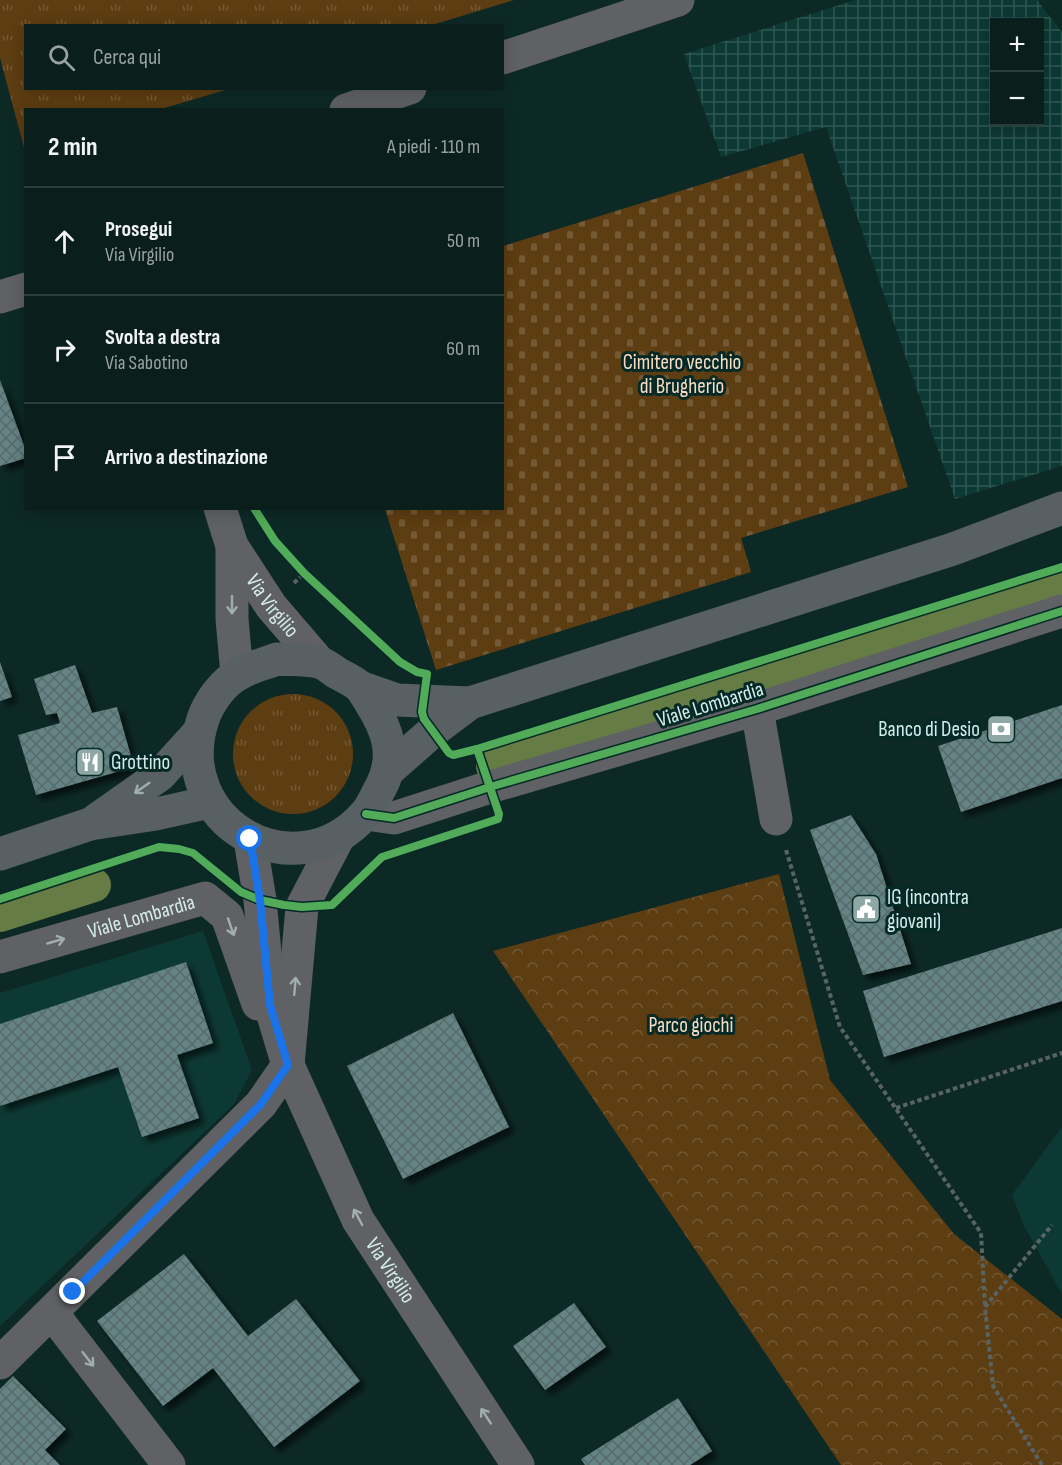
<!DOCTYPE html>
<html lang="it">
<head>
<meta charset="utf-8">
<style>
	body { margin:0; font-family:"Sofia Sans Condensed",sans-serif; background:#132725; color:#f1f3f6 }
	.controls { position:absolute; right:18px; top:18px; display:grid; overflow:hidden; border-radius:0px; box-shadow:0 3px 15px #0003 }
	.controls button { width:54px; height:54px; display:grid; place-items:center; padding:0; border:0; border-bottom:2px solid #2a3d3b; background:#0a1f1c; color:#f1f3f6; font:30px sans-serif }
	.stop { position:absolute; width:18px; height:18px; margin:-14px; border:4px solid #1a73e8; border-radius:50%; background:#fff }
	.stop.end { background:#1a73e8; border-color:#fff; box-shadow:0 2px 6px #0008 }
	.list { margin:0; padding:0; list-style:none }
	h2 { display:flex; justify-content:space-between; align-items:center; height:78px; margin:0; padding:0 24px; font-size:26px }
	h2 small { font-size:20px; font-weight:400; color:#99a2a3 }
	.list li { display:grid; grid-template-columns:39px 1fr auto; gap:18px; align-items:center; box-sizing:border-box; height:108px; padding:0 24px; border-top:2px solid #2a3d3b }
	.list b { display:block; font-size:22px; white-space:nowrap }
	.list p { margin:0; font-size:20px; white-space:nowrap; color:#99a2a3 }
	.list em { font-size:20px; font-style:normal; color:#99a2a3 }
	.icon { flex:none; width:33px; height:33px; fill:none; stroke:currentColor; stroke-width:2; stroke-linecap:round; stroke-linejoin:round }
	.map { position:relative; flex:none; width:1062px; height:1465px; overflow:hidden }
	.search { position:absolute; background:#0a1f1c; box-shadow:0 3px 15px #0003; left:24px; top:24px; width:480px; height:66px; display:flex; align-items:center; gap:15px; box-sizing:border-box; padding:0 21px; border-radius:0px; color:#99a2a3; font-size:22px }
	.panel { position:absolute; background:#0a1f1c; box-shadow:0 3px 15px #0003; left:24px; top:108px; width:480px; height:402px; border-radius:0px }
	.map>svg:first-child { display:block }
	.built { fill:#0d3934 }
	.industrial { fill:url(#industrial-grid); fill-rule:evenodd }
	.grass { fill:url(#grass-tufts) }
	.cemetery { fill:url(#cemetery-stones) }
	.park { fill:url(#park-crowns) }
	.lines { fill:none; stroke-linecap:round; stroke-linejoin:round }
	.canal { stroke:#657c45; stroke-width:34 }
	.building { fill:url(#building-cross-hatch); filter:url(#shadow) }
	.path { stroke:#586363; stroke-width:4; stroke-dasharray:4.5 3; stroke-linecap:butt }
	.minor { stroke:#5f6164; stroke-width:33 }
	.major { stroke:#586064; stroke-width:33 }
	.cycleway-casing { stroke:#042926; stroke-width:11 }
	.cycleway { stroke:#51ab58; stroke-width:8 }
	.oneway { stroke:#a0aeae }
	.oneway2 { stroke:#9daeae }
	.route { stroke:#1a73e8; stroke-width:8 }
	.labels { text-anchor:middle; stroke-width:6; stroke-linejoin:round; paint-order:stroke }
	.park-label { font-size:21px; fill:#f9ddc2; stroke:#042926 }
	.street-label { font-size:21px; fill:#d5edea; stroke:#042926 }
	.poi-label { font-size:21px; fill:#d5edea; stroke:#042926; text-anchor:start }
</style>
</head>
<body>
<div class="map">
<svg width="1062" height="1465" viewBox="0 0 1062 1465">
	<defs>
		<pattern id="industrial-grid" width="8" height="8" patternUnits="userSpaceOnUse" patternTransform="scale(1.5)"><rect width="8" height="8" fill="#0d3934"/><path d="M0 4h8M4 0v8" fill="none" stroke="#2f5652"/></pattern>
		<pattern id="grass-tufts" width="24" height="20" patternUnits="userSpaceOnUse" patternTransform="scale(1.5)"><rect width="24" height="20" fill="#5d3d12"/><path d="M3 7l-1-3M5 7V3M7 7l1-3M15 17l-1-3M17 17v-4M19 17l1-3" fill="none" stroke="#735935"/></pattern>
		<pattern id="cemetery-stones" width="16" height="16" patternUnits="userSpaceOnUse" patternTransform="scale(1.5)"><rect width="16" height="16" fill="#5d3d12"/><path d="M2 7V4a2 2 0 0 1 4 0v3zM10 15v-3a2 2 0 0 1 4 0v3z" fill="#735935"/></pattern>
		<pattern id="park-crowns" width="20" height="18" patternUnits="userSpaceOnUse" patternTransform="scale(1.5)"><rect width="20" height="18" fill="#5d3d12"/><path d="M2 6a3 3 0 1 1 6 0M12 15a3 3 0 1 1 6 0" fill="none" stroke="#735935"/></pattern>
		<pattern id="building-cross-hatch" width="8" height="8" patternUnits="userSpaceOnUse" patternTransform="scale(1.5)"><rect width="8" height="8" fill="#658384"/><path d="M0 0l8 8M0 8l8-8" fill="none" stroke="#566b6b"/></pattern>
		<filter id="shadow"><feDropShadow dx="5.5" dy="5.5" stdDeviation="3" flood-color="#0009"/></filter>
	</defs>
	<rect width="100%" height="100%" fill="#0d2926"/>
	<!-- built -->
	<g class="built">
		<path d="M 203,931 L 252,1070 L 234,1104 L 0,1326 L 0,993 Z"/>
		<path d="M 1062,1127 L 1062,1294 L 1024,1226 L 1012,1195 Z"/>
	</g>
	<!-- industrial -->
	<path class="industrial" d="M 855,0 L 1037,0 L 1062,32 L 1062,466 L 955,499 L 826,127 L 721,157 L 684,54 ZM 994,22 L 1040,22 L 1040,122 L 994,122 Z"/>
	<!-- grass -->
	<g class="grass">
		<path d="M 0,0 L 514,0 L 432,25 L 26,26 L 26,88 L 229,89 L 161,109 L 26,110 L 25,151 L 0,58 Z"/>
		<circle cx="293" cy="754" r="60"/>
	</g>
	<!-- cemetery -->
	<path class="cemetery" d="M 803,153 L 908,487 L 741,538 L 751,572 L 436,670 L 385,509 L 502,508 L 503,246 Z"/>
	<!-- park -->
	<path class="park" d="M 779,874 L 830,1080 L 954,1234 L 1062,1319 L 1062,1465 L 841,1465 L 493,951 Z"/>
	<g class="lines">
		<!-- canal -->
		<g class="canal">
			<path d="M 493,766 L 1062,583"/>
			<path d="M 0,915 L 94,885"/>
		</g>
	</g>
	<!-- building -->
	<g class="building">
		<path d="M 0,380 L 26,451 L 26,458 L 0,466 Z"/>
		<path d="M 0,662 L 12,697 L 0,701 Z"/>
		<path d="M 75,665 L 92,713 L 117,707 L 134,767 L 36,795 L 18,735 L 60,723 L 57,713 L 46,715 L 34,679 Z"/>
		<path d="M 1062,705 L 1062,778 L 961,812 L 938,746 Z"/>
		<path d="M 851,815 L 876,854 L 911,964 L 863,975 L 810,830 Z"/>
		<path d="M 1062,928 L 1062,1001 L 884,1057 L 863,991 Z"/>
		<path d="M 186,962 L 213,1043 L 177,1055 L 199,1118 L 142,1137 L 118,1067 L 0,1106 L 0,1024 Z"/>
		<path d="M 453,1013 L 509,1127 L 403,1179 L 347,1066 Z"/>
		<path d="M 184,1254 L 248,1336 L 296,1299 L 360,1381 L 274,1447 L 213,1368 L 163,1406 L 97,1321 Z"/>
		<path d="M 574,1303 L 606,1347 L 545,1390 L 513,1346 Z"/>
		<path d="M 13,1376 L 66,1429 L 45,1450 L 60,1465 L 0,1465 L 0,1389 Z"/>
		<path d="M 678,1398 L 712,1451 L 690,1465 L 585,1465 L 581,1459 Z"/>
	</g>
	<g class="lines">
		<!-- path -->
		<g class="path">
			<path d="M 294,583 L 304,573"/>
			<path d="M 786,850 L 840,1027 L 981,1233 L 985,1307"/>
			<path d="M 896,1108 L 1062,1053"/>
			<path d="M 1042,1465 L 993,1386 L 985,1307 L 1052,1225"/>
		</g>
		<!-- minor -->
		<g class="minor">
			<path d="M 502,58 L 678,0"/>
			<path d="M 346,110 L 410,88"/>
			<path d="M 0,297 L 26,289"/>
			<path id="s1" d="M 220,508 L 232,546 L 271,606 L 319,662"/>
			<path d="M 232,546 L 232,619 L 237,674"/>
			<path d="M 757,709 L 776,819"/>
			<path d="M 366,814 L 394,818 L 490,787 L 757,709 L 1062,611"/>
			<path id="s2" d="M 250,839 L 260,900 L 270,1005 L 288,1065 L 358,1220 L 518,1465"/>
			<path id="s3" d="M 0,957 L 205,898 L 227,916 L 258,1004"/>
			<path d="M 52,1313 L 169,1465"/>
			<path d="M 0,1363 L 261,1104 L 288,1065 L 302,907 L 339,836"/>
		</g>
		<!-- major -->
		<g class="major">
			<path d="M 277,659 C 290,660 305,659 318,662 C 324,663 331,669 337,673 C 344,677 354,681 360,687 C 364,691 367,698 370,702 C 388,730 397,756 381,787 C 376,795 372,807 365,814 C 295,894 169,822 203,719 C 209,702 223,682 239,674 C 250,667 264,664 277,659 Z"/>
			<path d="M 360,687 L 397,700 L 470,703"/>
			<path d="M 390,769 L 433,731 L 470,703 L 953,549 L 1062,508"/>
			<path d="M 96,820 L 160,775 L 199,732"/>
			<path d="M 0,854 L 90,824 L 156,814 L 210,802"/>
		</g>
		<!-- cycleway casing -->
		<g class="cycleway-casing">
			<g id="cycleway">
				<path d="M 254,508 L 275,541 L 304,573 L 400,662 L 417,672 L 427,674 L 422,712 L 424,719 L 449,753 L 453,755 L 477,749"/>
				<path d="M 366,814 L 394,818 L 490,787 L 757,709 L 1062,611"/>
				<path d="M 0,899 L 159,847 L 179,849 L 193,853 L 241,892 L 260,900 L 284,905 L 302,907 L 332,905 L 382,857 L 498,819 L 499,814 L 477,749 L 1062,567"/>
			</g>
		</g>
		<!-- cycleway -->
		<use href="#cycleway" class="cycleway"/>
	</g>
	<!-- one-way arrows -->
	<defs><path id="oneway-shaft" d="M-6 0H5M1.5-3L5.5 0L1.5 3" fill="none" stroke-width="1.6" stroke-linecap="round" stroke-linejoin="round" transform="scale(1.5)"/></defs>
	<g class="oneway">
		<use href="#oneway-shaft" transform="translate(232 605) rotate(90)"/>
		<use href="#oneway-shaft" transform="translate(231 927) rotate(71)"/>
		<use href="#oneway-shaft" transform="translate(56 941) rotate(-16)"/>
		<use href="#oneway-shaft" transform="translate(295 986) rotate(-85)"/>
		<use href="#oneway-shaft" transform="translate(358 1217) rotate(-118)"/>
		<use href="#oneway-shaft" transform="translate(88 1359) rotate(52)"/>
		<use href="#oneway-shaft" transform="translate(486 1416) rotate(-123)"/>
	</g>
	<use class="oneway2" href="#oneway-shaft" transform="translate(142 788) rotate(145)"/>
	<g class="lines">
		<!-- route -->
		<path class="route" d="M 73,1292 L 261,1104 L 288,1065 L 270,1005 L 260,900 L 250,839"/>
	</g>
	<!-- icons -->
	<defs>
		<g id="bank-square" transform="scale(1.5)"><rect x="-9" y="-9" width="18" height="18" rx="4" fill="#8fa8a5" stroke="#042926"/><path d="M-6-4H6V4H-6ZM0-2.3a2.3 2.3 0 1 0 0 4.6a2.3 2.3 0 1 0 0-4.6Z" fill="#fff"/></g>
		<g id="restaurant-square" transform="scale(1.5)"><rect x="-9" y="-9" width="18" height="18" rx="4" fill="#8fa8a5" stroke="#042926"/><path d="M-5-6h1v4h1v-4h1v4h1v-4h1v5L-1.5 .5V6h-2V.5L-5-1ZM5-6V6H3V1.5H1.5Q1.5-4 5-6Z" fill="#fff"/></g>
		<g id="civic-square" transform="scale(1.5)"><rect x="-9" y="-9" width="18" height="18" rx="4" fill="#8fa8a5" stroke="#042926"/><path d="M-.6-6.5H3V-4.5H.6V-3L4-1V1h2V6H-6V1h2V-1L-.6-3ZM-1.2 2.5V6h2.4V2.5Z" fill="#fff"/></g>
	</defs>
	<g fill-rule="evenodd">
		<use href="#bank-square" x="1001" y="729"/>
		<use href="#restaurant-square" x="90" y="762"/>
		<use href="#civic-square" x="866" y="909"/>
	</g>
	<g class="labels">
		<!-- park labels -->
		<g class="park-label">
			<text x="682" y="369">Cimitero vecchio<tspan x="682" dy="24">di Brugherio</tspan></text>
			<text x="691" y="1032">Parco giochi</text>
		</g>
		<!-- street labels -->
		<g class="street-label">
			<text dy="7" stroke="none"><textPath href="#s1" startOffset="112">Via Virgilio</textPath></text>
			<text transform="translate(710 704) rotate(-17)" y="7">Viale Lombardia</text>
			<text dy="7" stroke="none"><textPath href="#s3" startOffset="147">Viale Lombardia</textPath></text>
			<text dy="7" stroke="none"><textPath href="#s2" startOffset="460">Via Virgilio</textPath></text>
		</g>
		<!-- poi labels -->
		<g class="poi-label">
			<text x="980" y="736" text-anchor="end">Banco di Desio</text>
			<text x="111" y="769">Grottino</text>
			<text x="887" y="904">IG (incontra<tspan x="887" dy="24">giovani)</tspan></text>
		</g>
	</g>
</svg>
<div class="controls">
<button>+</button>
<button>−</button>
</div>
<div class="stop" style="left:250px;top:839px"></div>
<div class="stop end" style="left:73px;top:1292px"></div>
<div class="search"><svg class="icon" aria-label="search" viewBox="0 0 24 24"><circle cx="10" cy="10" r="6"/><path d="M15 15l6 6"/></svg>Cerca qui</div>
<section class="panel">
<h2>2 min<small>A piedi · 110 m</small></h2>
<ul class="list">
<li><svg class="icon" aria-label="ahead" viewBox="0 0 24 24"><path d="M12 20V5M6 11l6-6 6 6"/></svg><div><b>Prosegui</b><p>Via Virgilio</p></div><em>50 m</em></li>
<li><svg class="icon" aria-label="right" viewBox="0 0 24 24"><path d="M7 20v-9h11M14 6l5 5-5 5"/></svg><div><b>Svolta a destra</b><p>Via Sabotino</p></div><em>60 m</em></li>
<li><svg class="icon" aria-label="arrive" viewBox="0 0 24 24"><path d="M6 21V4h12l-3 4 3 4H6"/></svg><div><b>Arrivo a destinazione</b></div></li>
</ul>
</section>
</div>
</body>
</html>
